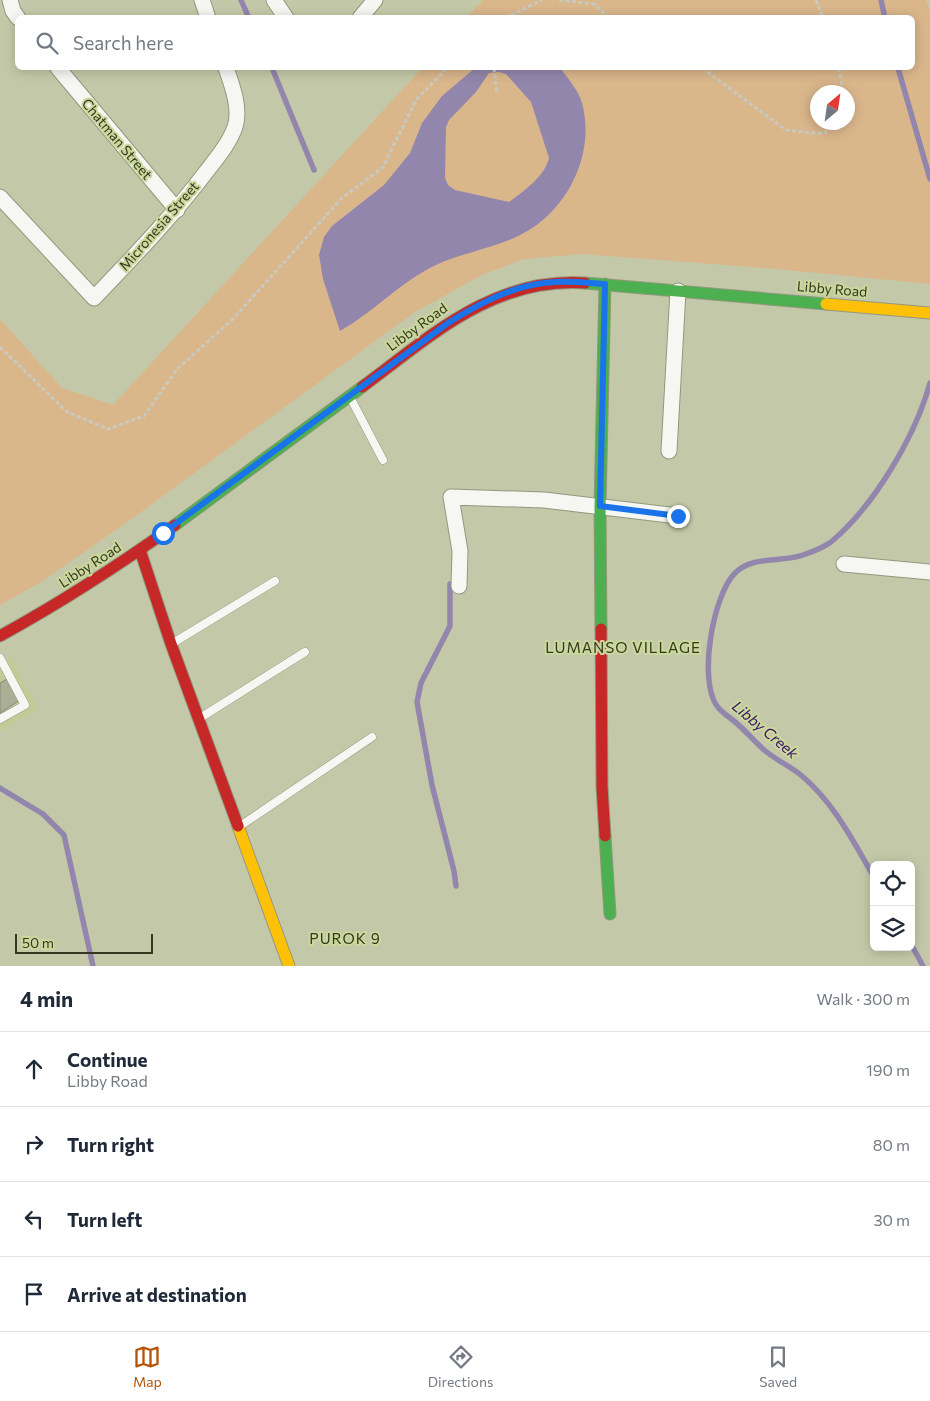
<!DOCTYPE html>
<html lang="en">
<head>
<meta charset="utf-8">
<style>
	body { margin:0; font-family:Commissioner,sans-serif; background:#f6f6f7; color:#1f2937 }
	.controls { position:absolute; right:15px; bottom:15px; display:grid; overflow:hidden; border-radius:8px; box-shadow:0 2px 12px #0003 }
	.controls button { width:45px; height:45px; display:grid; place-items:center; padding:0; border:0; border-bottom:1px solid #e0e1e3; background:#fff; color:#1f2937; font:25px sans-serif }
	.compass { position:absolute; left:810px; top:85px; width:45px; height:45px; border-radius:50%; background:#fff; box-shadow:0 2px 12px #0003; rotate:29deg }
	.scale { position:absolute; left:15px; bottom:12px; width:138px; box-sizing:border-box; padding-left:5px; border:2px solid #333820; border-top:0; font-size:14px; line-height:18px; white-space:nowrap; color:#333820; -webkit-text-stroke:4px #cbd79b; paint-order:stroke }
	.stop { position:absolute; width:15px; height:15px; margin:-11px; border:4px solid #1a73e8; border-radius:50%; background:#fff }
	.stop.end { background:#1a73e8; border-color:#fff; box-shadow:0 1px 5px #0008 }
	.list { margin:0; padding:0; list-style:none }
	h2 { display:flex; justify-content:space-between; align-items:center; height:65px; margin:0; padding:0 20px; font-size:21px }
	h2 small { font-size:16px; font-weight:400; color:#747a83 }
	.list li { display:grid; grid-template-columns:32px 1fr auto; gap:15px; align-items:center; box-sizing:border-box; height:75px; padding:0 20px; border-top:1px solid #e0e1e3 }
	.list b { display:block; font-size:19px; white-space:nowrap }
	.list p { margin:0; font-size:16px; white-space:nowrap; color:#747a83 }
	.list em { font-size:16px; font-style:normal; color:#747a83 }
	.icon { flex:none; width:28px; height:28px; fill:none; stroke:currentColor; stroke-width:2; stroke-linecap:round; stroke-linejoin:round }
	.map { position:relative; flex:none; width:930px; height:966px; overflow:hidden }
	.search { position:absolute; background:#fff; box-shadow:0 2px 12px #0003; left:15px; right:15px; top:15px; height:55px; display:flex; align-items:center; gap:12px; box-sizing:border-box; padding:0 18px; border-radius:8px; color:#747a83; font-size:19px }
	.sheet { height:365px; background:#fff }
	nav { display:flex; justify-content:space-around; align-items:center; box-sizing:border-box; height:70px; border-top:1px solid #e0e1e3; background:#fff; font-size:14px; color:#747a83 }
	nav a { display:grid; justify-items:center; gap:2px }
	nav .on { color:#b45309 }
	.map>svg:first-child { display:block }
	.built { fill:#c1cb98 }
	.green { fill:#dab68b; fill-rule:evenodd }
	.water { fill:#9386ad; fill-rule:evenodd }
	.lines { fill:none; stroke-linecap:round; stroke-linejoin:round }
	.stream { stroke:#9386ad; stroke-width:5.5 }
	.building { fill:#a9ae94; stroke:#878b72 }
	.lane-casing { stroke:#93987e; stroke-width:9 }
	.street-casing { stroke:#93987e; stroke-width:17 }
	.fast-casing { stroke:#93987e; stroke-width:13 }
	.slow-casing { stroke:#93987e; stroke-width:13 }
	.jam-casing { stroke:#93987e; stroke-width:13 }
	.path { stroke:#c8cac0; stroke-width:3; stroke-dasharray:4 2.5; stroke-linecap:butt }
	.lane { stroke:#f6f7f2; stroke-width:8 }
	.street { stroke:#f6f7f2; stroke-width:15 }
	.fast { stroke:#4caf50; stroke-width:11 }
	.slow { stroke:#ffc107; stroke-width:11 }
	.jam { stroke:#c62828; stroke-width:11 }
	.route { stroke:#1a73e8; stroke-width:6 }
	.labels { text-anchor:middle; stroke-width:4; stroke-linejoin:round; paint-order:stroke }
	.street-label { font-size:14px; fill:#333820; stroke:#cbd79b }
	.neighbourhood-label { font-size:15px; letter-spacing:1px; fill:#333820; stroke:#cbd79b }
	.water-label { font-size:15px; font-style:italic; fill:#360f66; stroke:#cbd79b }
</style>
</head>
<body>
<div class="map">
<svg width="930" height="966" viewBox="0 0 930 966">
	<rect width="100%" height="100%" fill="#c3c9a8"/>
	<!-- built -->
	<path class="built" d="M 11,657 L 39,709 L 0,731 L 0,663 Z"/>
	<!-- green -->
	<path class="green" d="M 483,0 L 926,0 L 930,13 L 930,284 L 776,269 L 582,254 L 524,259 L 482,275 L 415,312 L 126,523 L 41,582 L 0,605 L 0,319 L 62,388 L 113,405 L 422,68 L 912,68 L 912,18 L 467,17 ZM 818,92 L 848,92 L 848,122 L 818,122 Z"/>
	<!-- water -->
	<path class="water" d="M 475,68 L 560,68 C 567,77 579,91 582,103 C 596,154 567,211 522,234 C 496,248 463,252 436,265 C 400,282 374,312 340,331 L 323,279 L 319,255 L 324,237 L 332,226 L 384,185 L 410,153 L 422,123 L 442,96 ZM 499,72 L 506,74 L 531,102 L 549,158 C 545,176 524,191 509,202 L 455,190 L 448,185 L 445,178 L 446,127 L 449,120 L 476,92 L 489,73 Z"/>
	<g class="lines">
		<!-- stream -->
		<g class="stream">
			<path d="M 241,0 L 249,18"/>
			<path d="M 881,0 L 885,18"/>
			<path d="M 272,68 L 314,170"/>
			<path d="M 898,68 L 930,179"/>
			<path d="M 450,584 L 450,626 L 421,683 L 417,702 L 432,785 L 454,871 L 456,886"/>
			<path d="M 0,788 L 43,814 L 64,835 L 93,966"/>
			<path d="M 874,877 C 853,841 834,803 802,776 C 790,766 776,760 764,750 C 754,741 745,730 734,721 C 729,717 721,712 717,706 C 698,680 713,595 735,573 C 753,555 781,563 803,555 C 812,552 824,547 831,542 C 874,506 915,437 930,383"/>
			<path d="M 911,944 L 923,966"/>
		</g>
	</g>
	<!-- building -->
	<path class="building" d="M 7,679 L 20,700 L 0,713 L 0,683 Z"/>
	<g class="lines">
		<!-- lane casing -->
		<g class="lane-casing">
			<g id="lane">
				<path d="M 350,397 L 383,460"/>
				<path d="M 173,643 L 275,581"/>
				<path d="M 0,658 L 25,705 L 0,719"/>
				<path d="M 200,718 L 305,652"/>
				<path d="M 240,826 L 372,737"/>
			</g>
		</g>
		<!-- street casing -->
		<g class="street-casing">
			<g id="street">
				<path d="M 10,0 L 13,11 L 18,18"/>
				<path d="M 202,0 L 208,18"/>
				<path d="M 274,0 L 286,18"/>
				<path d="M 360,18 L 375,0"/>
				<path d="M 58,68 L 177,210"/>
				<path d="M 0,197 L 94,298 C 133,257 172,217 206,172 C 216,159 229,144 235,127 C 241,109 232,85 226,68"/>
				<path d="M 669,451 L 678,291"/>
				<path d="M 844,564 L 930,572"/>
				<path d="M 459,586 L 460,551 L 451,497 L 544,500 L 678,516"/>
			</g>
		</g>
		<!-- fast casing -->
		<g class="fast-casing">
			<g id="fast">
				<path d="M 585,283 L 826,304"/>
				<path d="M 175,525 L 362,387"/>
				<path d="M 601,629 L 600,506 L 605,284"/>
				<path d="M 605,836 L 610,914"/>
			</g>
		</g>
		<!-- slow casing -->
		<g class="slow-casing">
			<g id="slow">
				<path d="M 826,304 L 930,313"/>
				<path d="M 238,826 L 289,966"/>
			</g>
		</g>
		<!-- jam casing -->
		<g class="jam-casing">
			<g id="jam">
				<path d="M 362,387 C 431,336 493,277 585,283"/>
				<path d="M 140,550 L 171,644 L 238,826"/>
				<path d="M 601,629 L 602,787 L 605,836"/>
				<path d="M 0,636 C 60,603 119,565 175,525"/>
			</g>
		</g>
		<!-- path -->
		<g class="path">
			<path d="M 559,0 L 594,4 L 609,18"/>
			<path d="M 816,0 L 823,18"/>
			<path d="M 505,18 L 542,0"/>
			<path d="M 494,68 L 497,94"/>
			<path d="M 702,68 L 786,130 L 824,134 L 833,122"/>
			<path d="M 839,68 L 843,92"/>
			<path d="M 0,347 L 67,412 L 108,429 L 144,416 L 177,369 L 231,321 L 342,198 L 383,167 L 416,100 L 447,68"/>
		</g>
		<!-- lane -->
		<use href="#lane" class="lane"/>
		<!-- street -->
		<use href="#street" class="street"/>
		<!-- fast -->
		<use href="#fast" class="fast"/>
		<!-- slow -->
		<use href="#slow" class="slow"/>
		<!-- jam -->
		<use href="#jam" class="jam"/>
	</g>
	<g class="lines">
		<!-- route -->
		<path class="route" d="M 163,533 L 448,323 C 480,303 515,284 555,282 C 571,281 589,283 605,284 L 600,506 L 678,516"/>
	</g>
	<g class="labels">
		<!-- street labels -->
		<g class="street-label">
			<text transform="translate(117 139) rotate(50)" y="5">Chatman Street</text>
			<text transform="translate(159 226) rotate(-49)" y="5">Micronesia Street</text>
			<text transform="translate(832 289) rotate(5)" y="5">Libby Road</text>
			<text transform="translate(417 327) rotate(-36)" y="5">Libby Road</text>
			<text transform="translate(90 565) rotate(-33)" y="5">Libby Road</text>
		</g>
		<!-- neighbourhood labels -->
		<g class="neighbourhood-label">
			<text x="623" y="653">LUMANSO VILLAGE</text>
			<text x="345" y="944">PUROK 9</text>
		</g>
		<!-- water labels -->
		<g class="water-label">
			<text transform="translate(765 730) rotate(40)" y="5">Libby Creek</text>
		</g>
	</g>
</svg>
<div class="controls">
<button><svg class="icon" aria-label="locate" viewBox="0 0 24 24"><circle cx="12" cy="12" r="6"/><path d="M12 2v4M12 18v4M2 12h4M18 12h4"/></svg></button>
<button><svg class="icon" aria-label="layers" viewBox="0 0 24 24"><path d="M12 4l9 5-9 5-9-5zM3 14l9 5 9-5"/></svg></button>
</div>
<svg class="compass" viewBox="-18 -18 36 36"><path d="M0-13l5 13h-10z" fill="#e53935"/><path d="M0 13l5-13h-10z" fill="#747a83"/></svg>
<div class="scale">50 m</div>
<div class="stop" style="left:163px;top:533px"></div>
<div class="stop end" style="left:678px;top:516px"></div>
<div class="search"><svg class="icon" aria-label="search" viewBox="0 0 24 24"><circle cx="10" cy="10" r="6"/><path d="M15 15l6 6"/></svg>Search here</div>
</div>
<section class="sheet">
<h2>4 min<small>Walk · 300 m</small></h2>
<ul class="list">
<li><svg class="icon" aria-label="ahead" viewBox="0 0 24 24"><path d="M12 20V5M6 11l6-6 6 6"/></svg><div><b>Continue</b><p>Libby Road</p></div><em>190 m</em></li>
<li><svg class="icon" aria-label="right" viewBox="0 0 24 24"><path d="M7 20v-9h11M14 6l5 5-5 5"/></svg><div><b>Turn right</b></div><em>80 m</em></li>
<li><svg class="icon" aria-label="left" viewBox="0 0 24 24"><path d="M17 20v-9H6M10 6l-5 5 5 5"/></svg><div><b>Turn left</b></div><em>30 m</em></li>
<li><svg class="icon" aria-label="arrive" viewBox="0 0 24 24"><path d="M6 21V4h12l-3 4 3 4H6"/></svg><div><b>Arrive at destination</b></div></li>
</ul>
</section>
<nav>
<a class="on"><svg class="icon" aria-label="map" viewBox="0 0 24 24"><path d="M3 6l6-2 6 2 6-2v14l-6 2-6-2-6 2zM9 4v14M15 6v14"/></svg>Map</a>
<a><svg class="icon" aria-label="directions" viewBox="0 0 24 24"><path d="M12 3l9 9-9 9-9-9zM9 14v-3h6M13 9l2 2-2 2"/></svg>Directions</a>
<a><svg class="icon" aria-label="saved" viewBox="0 0 24 24"><path d="M7 4h10v16l-5-4-5 4z"/></svg>Saved</a>
</nav>
</body>
</html>
